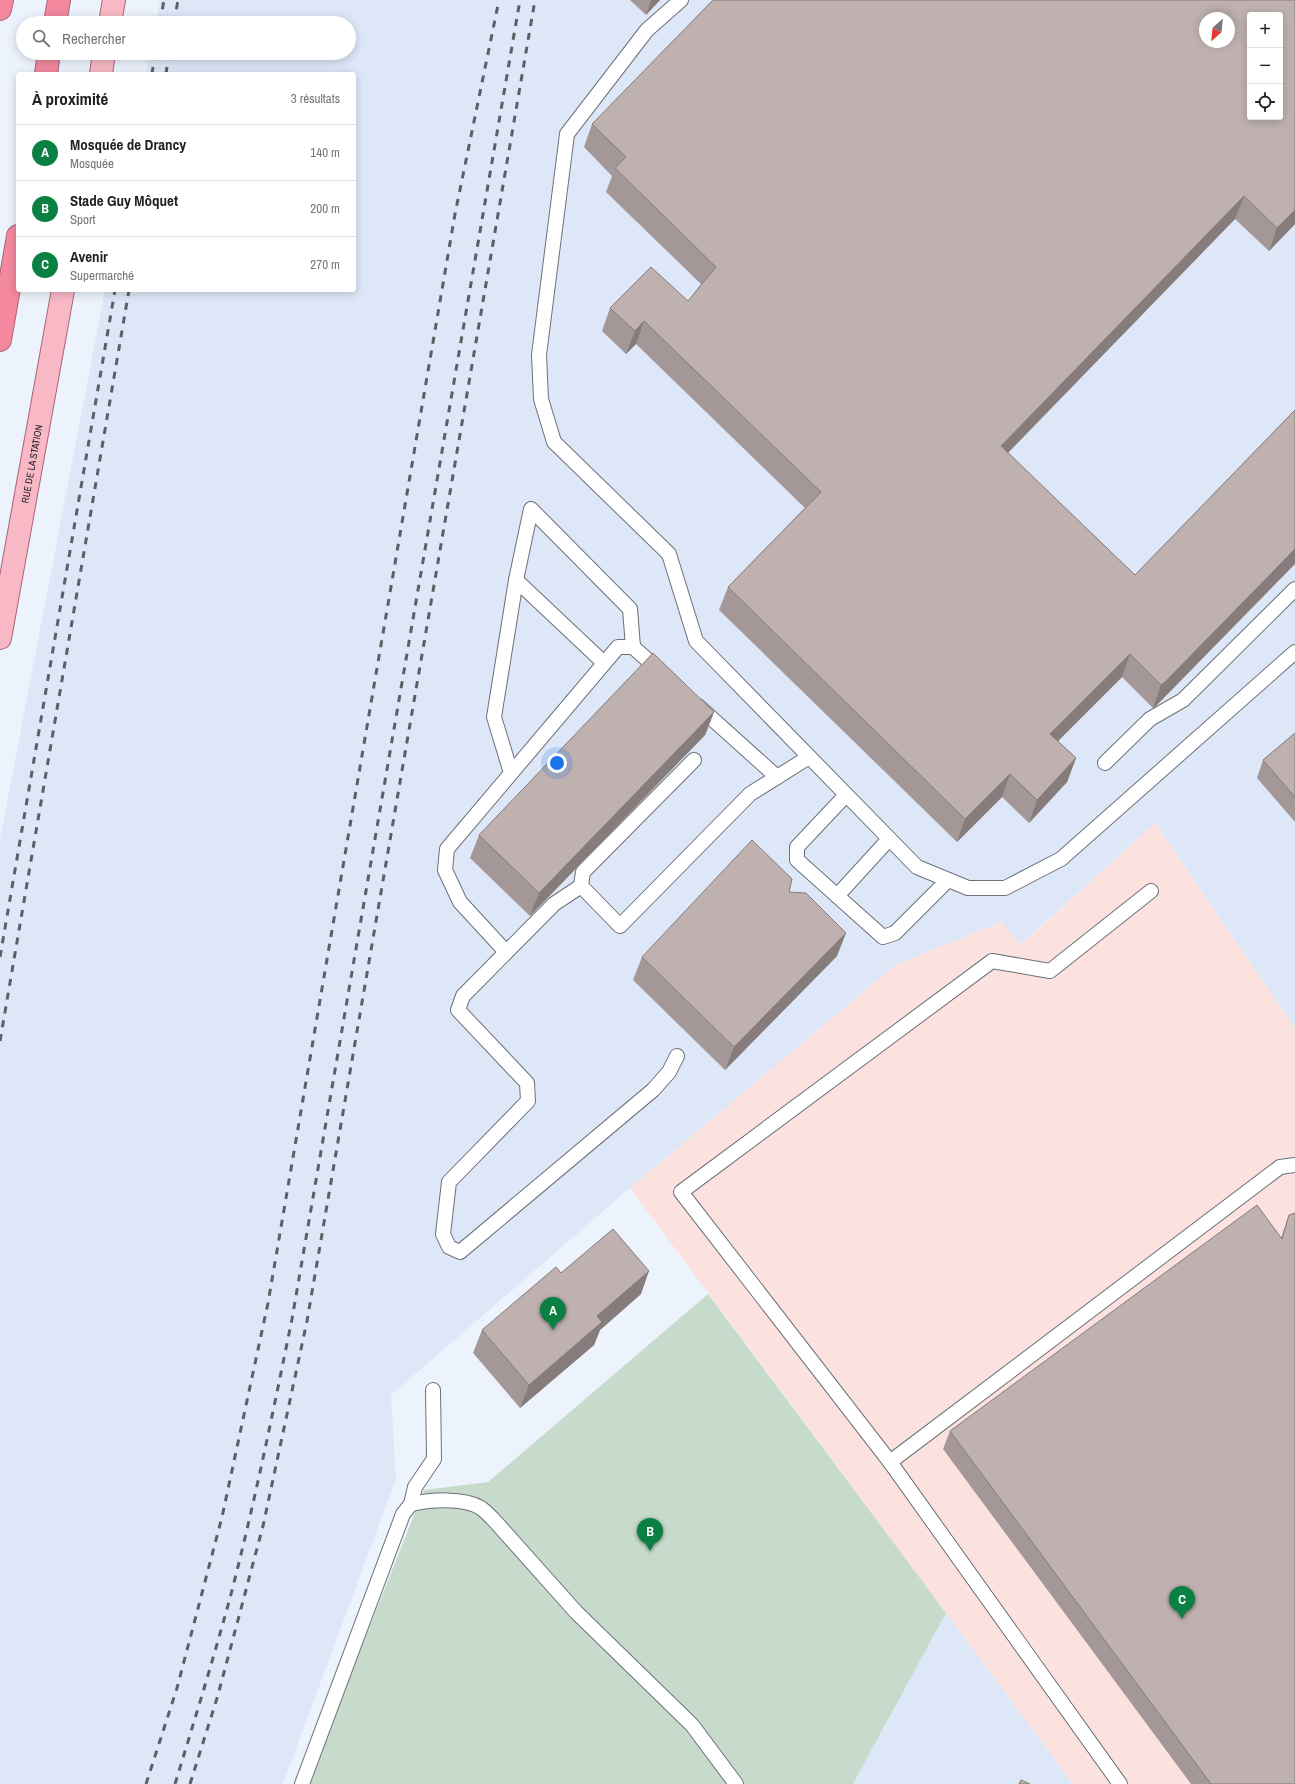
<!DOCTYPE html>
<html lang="fr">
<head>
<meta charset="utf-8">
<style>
	body { margin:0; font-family:"Archivo Narrow",sans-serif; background:#f2f2f2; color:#202124 }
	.controls { position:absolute; right:12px; top:12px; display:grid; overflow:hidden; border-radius:4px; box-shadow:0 2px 10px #0003 }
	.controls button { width:36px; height:36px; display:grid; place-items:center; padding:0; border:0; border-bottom:1px solid #e0e0e0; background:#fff; color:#202124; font:20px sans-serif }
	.compass { position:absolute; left:1199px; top:12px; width:36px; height:36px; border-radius:50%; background:#fff; box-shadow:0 2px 10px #0003; rotate:207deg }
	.you { position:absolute; left:557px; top:763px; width:14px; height:14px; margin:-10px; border:3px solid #fff; border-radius:50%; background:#1a73e8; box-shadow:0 0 0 6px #1a73e833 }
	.badge { display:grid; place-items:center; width:26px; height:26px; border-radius:50%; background:#0b8043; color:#fff; font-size:13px; font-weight:700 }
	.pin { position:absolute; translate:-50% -33px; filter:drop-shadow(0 1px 2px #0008) }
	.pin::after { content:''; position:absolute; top:21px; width:14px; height:12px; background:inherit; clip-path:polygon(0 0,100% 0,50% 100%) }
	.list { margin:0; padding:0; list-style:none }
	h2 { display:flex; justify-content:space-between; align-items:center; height:52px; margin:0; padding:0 16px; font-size:17px }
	h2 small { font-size:13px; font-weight:400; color:#757577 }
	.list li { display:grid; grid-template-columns:26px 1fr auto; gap:12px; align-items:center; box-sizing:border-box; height:56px; padding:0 16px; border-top:1px solid #e0e0e0 }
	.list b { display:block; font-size:15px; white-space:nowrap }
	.list p { margin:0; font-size:13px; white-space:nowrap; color:#757577 }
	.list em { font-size:13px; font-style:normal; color:#757577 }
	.icon { flex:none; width:22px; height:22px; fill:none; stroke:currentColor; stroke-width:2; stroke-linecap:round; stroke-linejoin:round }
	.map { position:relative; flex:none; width:1295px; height:1784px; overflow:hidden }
	.search { position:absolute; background:#fff; box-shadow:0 2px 10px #0003; left:16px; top:16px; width:340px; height:44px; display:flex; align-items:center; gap:10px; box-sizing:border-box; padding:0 14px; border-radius:22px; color:#757577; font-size:15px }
	.panel { position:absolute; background:#fff; box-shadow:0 2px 10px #0003; left:16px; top:72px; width:340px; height:220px; border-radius:4px }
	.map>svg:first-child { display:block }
	.commercial { fill:#fce2de }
	.built { fill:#dee7f7; fill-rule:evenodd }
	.grass { fill:#c7dbcd }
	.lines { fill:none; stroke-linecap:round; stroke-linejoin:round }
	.lane-casing { stroke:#6c7179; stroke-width:16 }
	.primary-casing { stroke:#aa6575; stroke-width:24 }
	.highway-casing { stroke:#aa6575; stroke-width:24 }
	.lane { stroke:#fff; stroke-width:14 }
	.primary { stroke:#f8b8c5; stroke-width:22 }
	.highway { stroke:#f3889f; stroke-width:22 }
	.rail { stroke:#5c5f65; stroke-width:3; stroke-dasharray:7 7; stroke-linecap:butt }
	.wall { fill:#a39897 }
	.shaded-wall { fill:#857c7b }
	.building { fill:#beb1b0; stroke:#857c7b; fill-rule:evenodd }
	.labels { text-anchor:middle; stroke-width:4; stroke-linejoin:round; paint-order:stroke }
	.street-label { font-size:10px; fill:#212327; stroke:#fff }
</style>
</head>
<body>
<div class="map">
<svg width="1295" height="1784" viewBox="0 0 1295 1784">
	<rect width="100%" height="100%" fill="#edf3fd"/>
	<!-- commercial -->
	<path class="commercial" d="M 1155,823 L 1295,1028 L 1295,1784 L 1073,1784 L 630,1188 L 895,965 L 1001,922 L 1022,944 Z"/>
	<!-- built -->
	<g class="built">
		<path d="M 160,0 L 1295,0 L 1295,1028 L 1155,823 L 1021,944 L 1001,922 L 895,965 L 630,1188 L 391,1395 L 396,1479 L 283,1784 L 0,1784 L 0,839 L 105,290 L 354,290 L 354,74 L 146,74 L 150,53 L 349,53 L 349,23 L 156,23 ZM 1250,15 L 1280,15 L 1280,117 L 1250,117 ZM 1205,18 L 1229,18 L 1229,42 L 1205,42 Z"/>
		<path d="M 946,1613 L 1073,1784 L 853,1784 Z"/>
	</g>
	<!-- grass -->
	<path class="grass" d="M 708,1294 L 946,1613 L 853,1784 L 307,1784 L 424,1490 L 488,1482 Z"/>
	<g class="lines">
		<!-- lane casing -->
		<g class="lane-casing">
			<g id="lane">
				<path d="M 681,0 L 647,30 L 567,134 L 539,355 L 541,399 L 554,442 L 669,554 L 696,641 L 917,867 L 968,888 L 1005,888 L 1061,859 L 1295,652"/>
				<path d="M 516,580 L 604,663"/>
				<path d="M 698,706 L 777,777"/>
				<path d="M 694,760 L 583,872 L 581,886 L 620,926 L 750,794 L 809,757"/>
				<path d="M 1105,763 L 1150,719 L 1183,700 L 1295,589"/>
				<path d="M 511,773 L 494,717 L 516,580 L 531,509 L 630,609 L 633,647"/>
				<path d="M 846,795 L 797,847 L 797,860 L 883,937 L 895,933 L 948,880"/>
				<path d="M 581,886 L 554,904 L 463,996 L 458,1010 L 527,1083 L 528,1101 L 449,1182 L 443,1234 L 449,1247 L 460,1252 L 653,1090 L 669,1072 L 677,1056"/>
				<path d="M 837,896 L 889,839"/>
				<path d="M 506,952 L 460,902 L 445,870 L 447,849 L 618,647 L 633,647 L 660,671"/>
				<path d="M 890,1462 L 1280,1167 L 1295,1165"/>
				<path d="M 411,1504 C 430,1500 463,1497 481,1508 C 485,1511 489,1515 493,1519 L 576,1612 L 692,1725 L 736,1784"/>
				<path d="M 302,1784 L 403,1514 L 411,1504 L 415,1487 L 434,1459 L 433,1390"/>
				<path d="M 1120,1784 L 890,1462 L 681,1192 L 992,961 L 1050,971 L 1151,891"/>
			</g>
		</g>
		<!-- primary casing -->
		<g class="primary-casing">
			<g id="primary">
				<path d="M 110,23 L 114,0"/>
				<path d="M 101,74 L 104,53"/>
				<path id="s1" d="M 0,638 L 63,290"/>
			</g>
		</g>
		<!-- highway casing -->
		<g class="highway-casing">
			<g id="highway">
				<path d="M 0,9 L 2,0"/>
				<path d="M 55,23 L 59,0"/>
				<path d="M 46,74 L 49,53"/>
				<path d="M 0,340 L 18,236"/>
			</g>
		</g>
		<!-- lane -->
		<use href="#lane" class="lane"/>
		<!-- primary -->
		<use href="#primary" class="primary"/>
		<!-- highway -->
		<use href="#highway" class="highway"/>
		<!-- rail -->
		<g class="rail">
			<path d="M 160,23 L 164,0"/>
			<path d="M 174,23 L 178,0"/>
			<path d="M 152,74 L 155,53"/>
			<path d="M 166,74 L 169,53"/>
			<path d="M 0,957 L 115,290"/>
			<path d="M 0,1041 L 129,290"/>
			<path d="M 146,1784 L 177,1688 L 222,1517 L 268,1303 L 455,214 L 499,0"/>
			<path d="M 175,1784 C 194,1722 213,1660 230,1598 C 254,1506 273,1412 292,1319 L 520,0"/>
			<path d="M 190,1784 L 218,1695 L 263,1526 L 307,1321 L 535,0"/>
		</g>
	</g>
	<!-- wall -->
	<g class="wall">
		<path d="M 630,0 L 660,0 L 646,15 Z"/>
		<path d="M 1295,0 L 1295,224 L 1269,251 L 1235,219 L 1008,453 L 1135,575 L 1295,410 L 1156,706 L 1153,708 L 1122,677 L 1058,741 L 1076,758 L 1067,782 L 1029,823 L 1002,797 L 957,842 L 719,610 L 728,587 L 805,508 L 636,344 L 626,354 L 602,331 L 610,308 L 688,301 L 701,284 L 606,192 L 612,176 L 584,147 L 592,124 Z"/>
		<path d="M 714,712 L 705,735 L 530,916 L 470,858 L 479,835 Z"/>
		<path d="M 1295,733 L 1295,822 L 1257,778 L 1263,760 Z"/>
		<path d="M 789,892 L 837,956 L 725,1070 L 633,980 L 642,957 Z"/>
		<path d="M 1289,1215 L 1295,1784 L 1191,1784 L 943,1449 L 950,1431 L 1281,1238 Z"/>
		<path d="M 561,1273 L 641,1294 L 600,1330 L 594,1345 L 520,1408 L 473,1353 L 482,1330 Z"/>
	</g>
	<!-- shaded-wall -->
	<g class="shaded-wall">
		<path d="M 651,0 L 660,0 L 646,15 Z"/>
		<path d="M 1244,196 L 1235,219 L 992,469 L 1001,446 Z"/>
		<path d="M 1295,210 L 1295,224 L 1269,251 L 1277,228 Z"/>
		<path d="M 644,321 L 636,344 L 626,354 L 635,331 Z"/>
		<path d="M 1295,549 L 1295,564 L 1156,706 L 1153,708 L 1161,685 Z"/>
		<path d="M 1130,654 L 1122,677 L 1042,757 L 1050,734 Z"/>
		<path d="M 714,712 L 705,735 L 530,916 L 539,893 Z"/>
		<path d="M 1076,758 L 1067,782 L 1029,823 L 1037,800 Z"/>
		<path d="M 1010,774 L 1002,797 L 957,842 L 965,819 Z"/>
		<path d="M 846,933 L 837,956 L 725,1070 L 734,1047 Z"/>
		<path d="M 649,1271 L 641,1294 L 600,1330 L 594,1345 L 520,1408 L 529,1385 L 597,1316 Z"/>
	</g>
	<!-- building -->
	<g class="building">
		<path d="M 713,0 L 1295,0 L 1295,210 L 1277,228 L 1244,196 L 1001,446 L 1135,575 L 1295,410 L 1295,549 L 1165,682 L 1161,685 L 1130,654 L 1050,734 L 1076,758 L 1037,800 L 1010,774 L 965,819 L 728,587 L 821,492 L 644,321 L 635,331 L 610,308 L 651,267 L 688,301 L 716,267 L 615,168 L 626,157 L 592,124 ZM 1250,15 L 1280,15 L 1280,117 L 1250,117 ZM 1205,18 L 1229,18 L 1229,42 L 1205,42 Z"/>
		<path d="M 653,653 L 714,712 L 539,893 L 479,835 Z"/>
		<path d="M 1295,733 L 1295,797 L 1263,760 Z"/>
		<path d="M 752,840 L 792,879 L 789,892 L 806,893 L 846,933 L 734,1047 L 642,957 Z"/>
		<path d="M 1257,1205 L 1282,1239 L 1289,1215 L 1295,1213 L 1295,1784 L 1211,1784 L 950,1431 Z"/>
		<path d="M 613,1229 L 649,1271 L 597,1316 L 602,1322 L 529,1385 L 482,1330 L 556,1267 L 561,1273 Z"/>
		<path d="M 1021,1780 L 1030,1784 L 1019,1784 Z"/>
	</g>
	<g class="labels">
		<!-- street labels -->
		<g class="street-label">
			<text dy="4" stroke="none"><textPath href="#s1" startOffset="177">RUE DE LA STATION</textPath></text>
		</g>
	</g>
</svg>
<div class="controls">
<button>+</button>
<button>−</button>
<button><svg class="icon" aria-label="locate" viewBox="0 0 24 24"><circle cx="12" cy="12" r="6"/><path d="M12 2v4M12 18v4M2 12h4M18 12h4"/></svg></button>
</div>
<svg class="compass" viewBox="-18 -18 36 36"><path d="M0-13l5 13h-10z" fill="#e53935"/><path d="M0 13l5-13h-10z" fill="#757577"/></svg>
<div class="you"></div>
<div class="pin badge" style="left:553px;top:1330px">A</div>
<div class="pin badge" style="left:650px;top:1551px">B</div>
<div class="pin badge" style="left:1182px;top:1619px">C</div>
<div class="search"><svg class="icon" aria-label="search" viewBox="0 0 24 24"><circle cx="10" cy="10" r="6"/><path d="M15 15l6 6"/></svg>Rechercher</div>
<section class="panel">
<h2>À proximité<small>3 résultats</small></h2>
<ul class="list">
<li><span class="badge">A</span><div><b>Mosquée de Drancy</b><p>Mosquée</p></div><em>140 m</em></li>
<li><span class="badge">B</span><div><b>Stade Guy Môquet</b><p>Sport</p></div><em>200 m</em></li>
<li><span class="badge">C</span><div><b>Avenir</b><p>Supermarché</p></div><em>270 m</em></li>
</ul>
</section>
</div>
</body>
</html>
